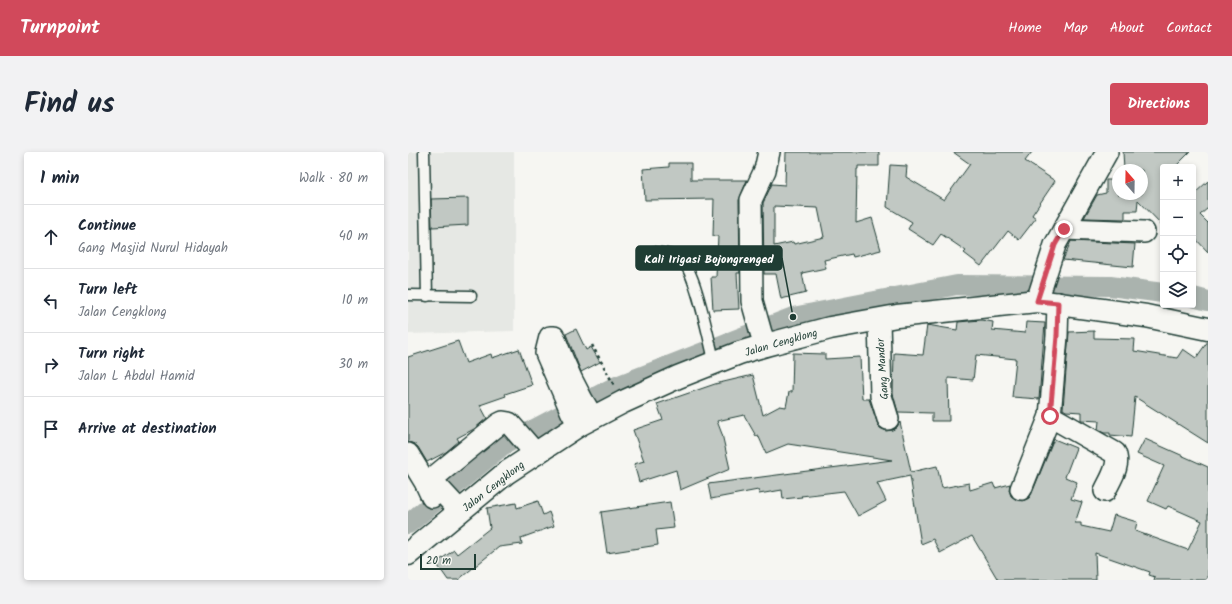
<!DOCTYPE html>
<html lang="en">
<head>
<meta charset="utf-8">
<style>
	body { margin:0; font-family:Kalam,sans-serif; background:#f2f2f3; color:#1f2937 }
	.controls { position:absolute; right:12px; top:12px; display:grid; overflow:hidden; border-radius:4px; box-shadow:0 2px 6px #0003 }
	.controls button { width:36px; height:36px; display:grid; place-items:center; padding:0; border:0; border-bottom:1px solid #e0e1e3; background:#fff; color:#1f2937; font:20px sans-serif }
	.compass { position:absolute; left:704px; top:12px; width:36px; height:36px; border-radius:50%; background:#fff; box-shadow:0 2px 6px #0003; rotate:340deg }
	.scale { position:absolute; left:12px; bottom:10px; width:56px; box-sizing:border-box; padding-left:4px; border:2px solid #1f3d34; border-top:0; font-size:11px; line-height:14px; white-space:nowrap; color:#1f3d34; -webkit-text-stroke:3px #f6f6f2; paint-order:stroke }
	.stop { position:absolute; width:12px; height:12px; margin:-9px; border:3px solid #d1495b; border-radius:50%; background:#fff }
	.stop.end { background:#d1495b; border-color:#fff; box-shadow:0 1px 4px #0008 }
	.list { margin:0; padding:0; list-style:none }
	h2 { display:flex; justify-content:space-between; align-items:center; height:52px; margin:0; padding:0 16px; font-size:17px }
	h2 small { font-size:13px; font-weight:400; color:#747a83 }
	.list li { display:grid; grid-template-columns:26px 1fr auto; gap:12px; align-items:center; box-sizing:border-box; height:64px; padding:0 16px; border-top:1px solid #e0e1e3 }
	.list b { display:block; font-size:15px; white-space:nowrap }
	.list p { margin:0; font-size:13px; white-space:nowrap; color:#747a83 }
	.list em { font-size:13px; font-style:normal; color:#747a83 }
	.icon { flex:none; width:22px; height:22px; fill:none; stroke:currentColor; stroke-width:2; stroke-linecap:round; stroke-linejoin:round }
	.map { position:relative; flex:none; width:800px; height:428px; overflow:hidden; border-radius:4px }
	header { display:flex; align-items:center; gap:24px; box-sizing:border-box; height:56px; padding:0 20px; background:#d1495b; color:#fff }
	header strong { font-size:19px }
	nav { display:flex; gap:22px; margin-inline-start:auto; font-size:14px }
	.intro { display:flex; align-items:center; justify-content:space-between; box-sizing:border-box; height:96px; padding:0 24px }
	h1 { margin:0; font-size:28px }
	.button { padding:10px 18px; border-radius:4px; background:#d1495b; color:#fff; font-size:14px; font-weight:700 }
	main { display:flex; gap:24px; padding:0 24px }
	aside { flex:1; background:#fff; border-radius:4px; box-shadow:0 2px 6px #0003 }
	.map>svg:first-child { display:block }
	.built { fill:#e6e8e4 }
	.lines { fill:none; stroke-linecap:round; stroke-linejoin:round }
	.canal { stroke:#aab3ae; stroke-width:20 }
	.building { fill:#c1c8c3; stroke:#1f3d34; fill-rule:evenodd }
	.service-casing { stroke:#1f3d34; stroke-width:13 }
	.minor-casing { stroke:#1f3d34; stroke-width:24 }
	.secondary-casing { stroke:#1f3d34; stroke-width:25 }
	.path { stroke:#1f3d34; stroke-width:2.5; stroke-dasharray:3 3; stroke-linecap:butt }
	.service { stroke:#f6f6f2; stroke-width:10 }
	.minor { stroke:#f6f6f2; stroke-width:21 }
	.secondary { stroke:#f6f6f2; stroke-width:22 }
	.route { stroke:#d1495b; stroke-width:5 }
	.labels { text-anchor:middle; stroke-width:3.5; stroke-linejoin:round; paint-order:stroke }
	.street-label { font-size:11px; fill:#1f3d34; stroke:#f6f6f2 }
	.leader { fill:none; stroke:#1f3d34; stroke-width:1.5 }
	.callout-dot { fill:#1f3d34; stroke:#f6f6f2; stroke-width:1.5 }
	.callout { fill:#1f3d34; stroke:#1f3d34; stroke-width:1.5 }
	.callout-label { font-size:12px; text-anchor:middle; font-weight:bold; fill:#fff }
</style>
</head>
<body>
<header>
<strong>Turnpoint</strong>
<nav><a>Home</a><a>Map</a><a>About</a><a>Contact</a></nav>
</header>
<div class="intro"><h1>Find us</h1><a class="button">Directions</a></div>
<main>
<aside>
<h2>1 min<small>Walk · 80 m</small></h2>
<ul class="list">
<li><svg class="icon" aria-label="ahead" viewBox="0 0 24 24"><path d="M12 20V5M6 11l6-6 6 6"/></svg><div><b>Continue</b><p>Gang Masjid Nurul Hidayah</p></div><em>40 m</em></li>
<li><svg class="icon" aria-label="left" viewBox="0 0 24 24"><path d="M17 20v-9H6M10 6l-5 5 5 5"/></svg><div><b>Turn left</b><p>Jalan Cengklong</p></div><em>10 m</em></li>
<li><svg class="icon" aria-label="right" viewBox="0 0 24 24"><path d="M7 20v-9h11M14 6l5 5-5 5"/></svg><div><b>Turn right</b><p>Jalan L Abdul Hamid</p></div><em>30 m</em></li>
<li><svg class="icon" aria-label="arrive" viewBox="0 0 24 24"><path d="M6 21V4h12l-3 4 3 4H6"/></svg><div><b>Arrive at destination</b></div></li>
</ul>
</aside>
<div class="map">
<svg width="800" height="428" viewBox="0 0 800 428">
	<rect width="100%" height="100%" fill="#f6f6f2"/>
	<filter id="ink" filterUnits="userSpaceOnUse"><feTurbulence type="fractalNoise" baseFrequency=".025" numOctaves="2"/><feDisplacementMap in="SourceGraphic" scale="8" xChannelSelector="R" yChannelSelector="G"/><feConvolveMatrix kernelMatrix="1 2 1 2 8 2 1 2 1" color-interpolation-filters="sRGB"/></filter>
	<g filter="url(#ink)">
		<!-- built -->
		<path class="built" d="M 0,0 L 106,0 L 106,179 L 0,182 Z"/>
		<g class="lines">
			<!-- canal -->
			<g class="canal">
				<path d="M 785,145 L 800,149"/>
				<path d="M 0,372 L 94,294 L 206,235 L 385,165 L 549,133 L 702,134 L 755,141"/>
			</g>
		</g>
		<!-- building -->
		<g class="building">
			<path d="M 378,0 L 471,0 L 471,14 L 450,14 L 450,17 L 449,17 L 448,71 L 464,66 L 473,98 L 445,105 L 444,102 L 416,108 L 418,116 L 394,121 L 398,141 L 373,147 L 368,122 L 356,122 L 355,51 L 364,32 L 377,33 ZM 366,54 L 410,56 L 416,85 L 386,92 L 385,90 L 366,94 Z"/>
			<path d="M 545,0 L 624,0 L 617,9 L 647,29 L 624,63 L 628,66 L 611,88 L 600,79 L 573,114 L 556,101 L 558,99 L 533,82 L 525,93 L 500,77 L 504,70 L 479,55 L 482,13 L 499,14 L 498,25 L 536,48 L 562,12 Z"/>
			<path d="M 715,0 L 782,0 L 767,15 L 755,15 L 755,74 L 730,48 L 729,59 L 717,59 L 717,67 L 676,66 L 689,43 L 698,41 L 698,28 L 710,28 L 710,42 L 734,42 L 734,18 L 716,18 Z"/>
			<path d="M 261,11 L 283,11 L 283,28 L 339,28 L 331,48 L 332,121 L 329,121 L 331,157 L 305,158 L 303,125 L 308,125 L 310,84 L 305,84 L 306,47 L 237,48 L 235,17 L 261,15 Z"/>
			<path d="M 800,29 L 800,56 L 792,63 L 800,71 L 800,100 L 785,84 L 785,43 Z"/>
			<path d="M 60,46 L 60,73 L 24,75 L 23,47 Z"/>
			<path d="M 663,89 L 727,92 L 725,115 L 655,108 Z"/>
			<path d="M 573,168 L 585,170 L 584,178 L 617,181 L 618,170 L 637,171 L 631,247 L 604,245 L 608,207 L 568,203 L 565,228 L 540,226 L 541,269 L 524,269 L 524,261 L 490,260 L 485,242 L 486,201 L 515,203 L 519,173 L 549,178 L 550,170 Z"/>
			<path d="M 168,177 L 178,198 L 183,195 L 192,210 L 173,220 L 158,182 Z"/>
			<path d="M 686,179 L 686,186 L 727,187 L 726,199 L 769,206 L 775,197 L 788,206 L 800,189 L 800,291 L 727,245 L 723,285 L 702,283 L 702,281 L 696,281 L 690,278 L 691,269 L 673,268 L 673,260 L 658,259 L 655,257 L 661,180 Z"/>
			<path d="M 50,189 L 58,211 L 83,202 L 84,206 L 111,197 L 124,233 L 97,242 L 98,244 L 72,253 L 79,266 L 66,277 L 49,286 L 51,289 L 38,300 L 19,310 L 10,295 L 6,292 L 0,290 L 0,205 Z"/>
			<path d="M 385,201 L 417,202 L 417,207 L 452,205 L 454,247 L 461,247 L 469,270 L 472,276 L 478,279 L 484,278 L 489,275 L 492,270 L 503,320 L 529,314 L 534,336 L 561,331 L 562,338 L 585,331 L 587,336 L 602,332 L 601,338 L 603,344 L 609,348 L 615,349 L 621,346 L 624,341 L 646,287 L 668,296 L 657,325 L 669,330 L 663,347 L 674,350 L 667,371 L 673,371 L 673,374 L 701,380 L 706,363 L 729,370 L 727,379 L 780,398 L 794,369 L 760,354 L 758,357 L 740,349 L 756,314 L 729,302 L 737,287 L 800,315 L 800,428 L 746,428 L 747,425 L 741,423 L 742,420 L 687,401 L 688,428 L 590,428 L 564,384 L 532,401 L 525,387 L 513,392 L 502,324 L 469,331 L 478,349 L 450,364 L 436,339 L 393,344 L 394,345 L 375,347 L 374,338 L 351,342 L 350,338 L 303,347 L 300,332 L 484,308 L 380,292 L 358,301 L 350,283 L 348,284 L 336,263 L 309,269 L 314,282 L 322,317 L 272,338 L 268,318 L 231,330 L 226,312 L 236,309 L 225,278 L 255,268 L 249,252 L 307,232 L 345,223 L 355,263 L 372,254 L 378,255 L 381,240 L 384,240 Z"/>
			<path d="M 130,349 L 135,363 L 141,360 L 146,374 L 113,386 L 114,392 L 91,395 L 50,428 L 40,428 L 28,411 L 46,398 L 49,402 L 82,376 L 79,356 L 108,351 L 109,356 Z"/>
			<path d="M 262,350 L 266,376 L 248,378 L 250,393 L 199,401 L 193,360 Z"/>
		</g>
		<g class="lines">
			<!-- service casing -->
			<g class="service-casing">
				<g id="service">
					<path d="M 16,0 L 19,144"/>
					<path d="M 246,100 C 255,102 266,102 273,108 C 288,118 301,191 307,211"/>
					<path d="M 0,143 L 63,144"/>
				</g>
			</g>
			<!-- minor casing -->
			<g class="minor-casing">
				<g id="minor">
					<path d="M 656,77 L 736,80"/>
					<path d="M 629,149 L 647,93 L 699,0"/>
					<path d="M 471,168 L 473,244 L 480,267"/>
					<path d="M 358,193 L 353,181 L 344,149 L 343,48 L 357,18 L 361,0"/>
					<path d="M 642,264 L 707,301 C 713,313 702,328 697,339"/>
					<path d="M 171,273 L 164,261 L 138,201 L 142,185 L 146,185 C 156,213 169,241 185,266"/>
					<path d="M 0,302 L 17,330 L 24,345"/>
					<path d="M 613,337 L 642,264 L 649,184 L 650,151"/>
					<path d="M 52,359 L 25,330 L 25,326 L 91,272 L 95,270 L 101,271 L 128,302"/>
				</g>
			</g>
			<!-- secondary casing -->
			<g class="secondary-casing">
				<path id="secondary" d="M 0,402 L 98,321 L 171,273 L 215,250 L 270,225 L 331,201 L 358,193 L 422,176 L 489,164 L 629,149 L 738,164 L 800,177"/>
			</g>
			<!-- path -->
			<path class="path" d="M 184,193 L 206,233"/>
			<!-- service -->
			<use href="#service" class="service"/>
			<!-- minor -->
			<use href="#minor" class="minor"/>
			<!-- secondary -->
			<use href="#secondary" class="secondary"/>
		</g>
	</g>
	<g class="lines" filter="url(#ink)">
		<!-- route -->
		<path class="route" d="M 642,264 L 649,184 L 650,151 L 629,149 L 647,93 L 656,77"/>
	</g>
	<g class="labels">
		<!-- street labels -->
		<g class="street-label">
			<text transform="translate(373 190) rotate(-16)" y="4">Jalan Cengklong</text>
			<text transform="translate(474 217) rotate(-94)" y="4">Gang Mandor</text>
			<text transform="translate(85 334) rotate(-38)" y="4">Jalan Cengklong</text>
		</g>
	</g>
	<!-- callouts -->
	<path class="leader" d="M385 165L374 106"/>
	<circle class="callout-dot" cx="385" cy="165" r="4"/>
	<rect class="callout" x="228" y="94" width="146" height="24" rx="4"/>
	<g class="callout-label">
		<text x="301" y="111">Kali Irigasi Bojongrenged</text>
	</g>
</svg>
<div class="controls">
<button>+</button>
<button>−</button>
<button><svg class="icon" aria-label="locate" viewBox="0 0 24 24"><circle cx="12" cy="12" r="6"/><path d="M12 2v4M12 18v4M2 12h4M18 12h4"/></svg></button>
<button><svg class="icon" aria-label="layers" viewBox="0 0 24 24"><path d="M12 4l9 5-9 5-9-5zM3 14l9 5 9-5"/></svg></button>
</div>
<svg class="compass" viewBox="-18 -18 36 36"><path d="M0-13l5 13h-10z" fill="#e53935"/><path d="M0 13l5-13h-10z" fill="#747a83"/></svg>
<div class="scale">20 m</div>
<div class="stop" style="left:642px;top:264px"></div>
<div class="stop end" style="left:656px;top:77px"></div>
</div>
</main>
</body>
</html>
